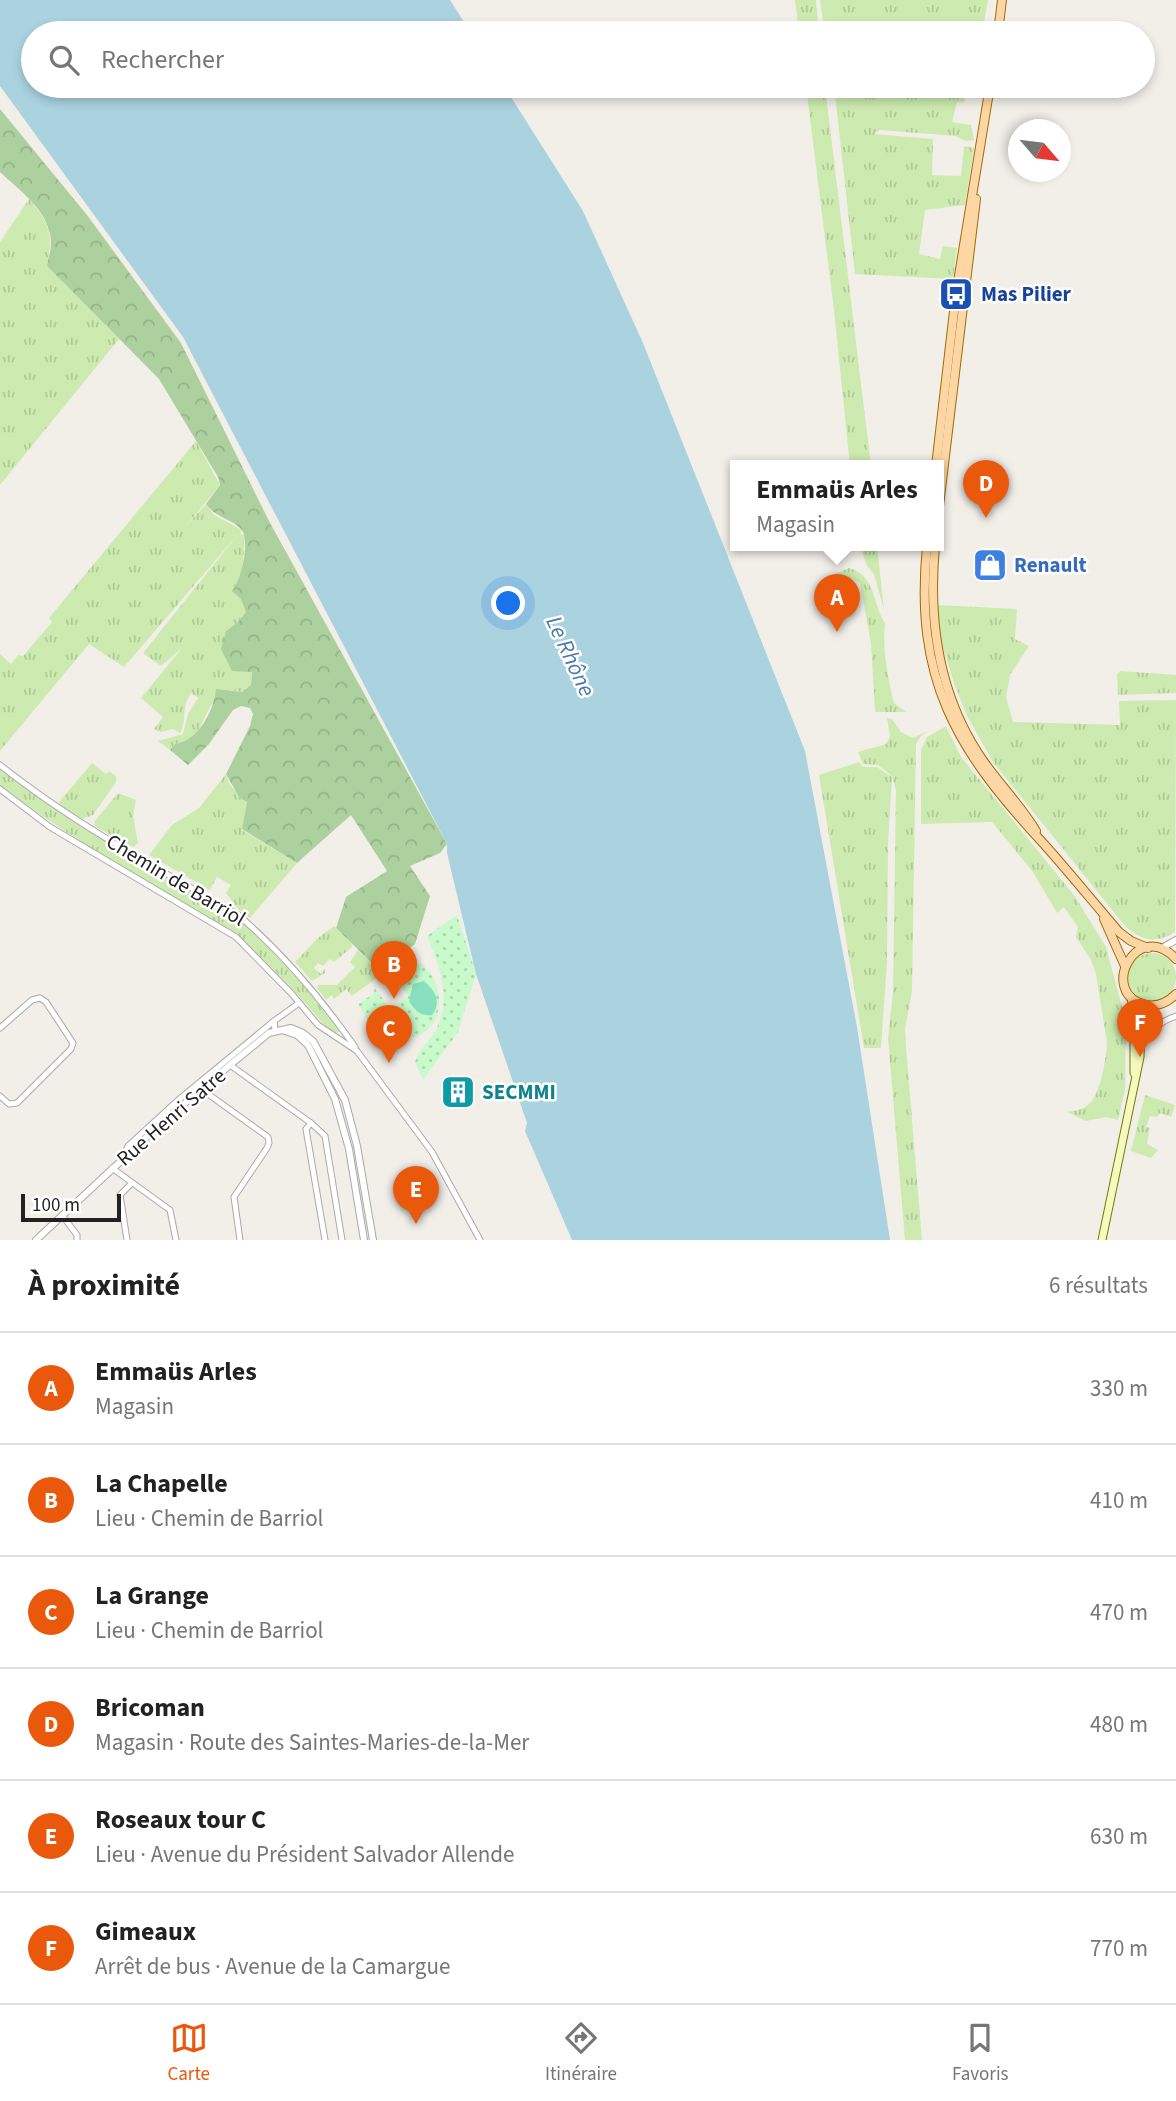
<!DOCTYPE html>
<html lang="fr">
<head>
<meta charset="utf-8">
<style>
	body { margin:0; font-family:"Source Sans 3",sans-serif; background:#f2f2f2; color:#222 }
	.compass { position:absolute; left:1008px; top:119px; width:63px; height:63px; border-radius:50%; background:#fff; box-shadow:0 4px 10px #0003; rotate:118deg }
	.scale { position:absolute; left:21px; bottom:18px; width:100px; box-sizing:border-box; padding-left:7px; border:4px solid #222; border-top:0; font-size:19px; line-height:24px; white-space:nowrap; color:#222; -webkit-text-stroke:5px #fff; paint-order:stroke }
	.you { position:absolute; left:509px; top:604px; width:24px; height:24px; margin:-18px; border:5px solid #fff; border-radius:50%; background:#1a73e8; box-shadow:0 0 0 10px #1a73e833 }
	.badge { display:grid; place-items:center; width:46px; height:46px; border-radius:50%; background:#ea580c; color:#fff; font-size:23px; font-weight:700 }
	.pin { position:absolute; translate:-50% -58px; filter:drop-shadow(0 2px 4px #0008) }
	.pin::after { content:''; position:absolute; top:37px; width:24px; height:21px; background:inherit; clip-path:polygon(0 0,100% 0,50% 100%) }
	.popup { position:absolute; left:730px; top:460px; width:214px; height:91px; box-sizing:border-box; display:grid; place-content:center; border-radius:0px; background:#fff; filter:drop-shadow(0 2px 5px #0005); font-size:23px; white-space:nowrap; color:#767676 }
	.popup b { font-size:26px; color:#222 }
	.popup::after { content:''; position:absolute; left:50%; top:100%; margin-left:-14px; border:14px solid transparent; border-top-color:#fff }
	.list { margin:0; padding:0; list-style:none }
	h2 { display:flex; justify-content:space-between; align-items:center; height:91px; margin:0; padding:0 28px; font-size:30px }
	h2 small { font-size:23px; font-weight:400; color:#767676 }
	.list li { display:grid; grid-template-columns:46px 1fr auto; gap:21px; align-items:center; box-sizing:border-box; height:112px; padding:0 28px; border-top:2px solid #e0e0e0 }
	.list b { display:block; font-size:26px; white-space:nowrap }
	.list p { margin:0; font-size:23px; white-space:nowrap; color:#767676 }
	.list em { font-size:23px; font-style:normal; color:#767676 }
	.icon { flex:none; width:38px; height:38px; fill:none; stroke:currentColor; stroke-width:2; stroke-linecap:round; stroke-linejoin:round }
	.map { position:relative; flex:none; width:1176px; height:1240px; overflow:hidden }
	.search { position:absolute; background:#fff; box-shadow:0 4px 10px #0003; left:21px; right:21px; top:21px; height:77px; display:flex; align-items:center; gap:18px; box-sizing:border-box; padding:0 24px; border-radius:38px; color:#767676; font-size:26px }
	.sheet { height:763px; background:#fff }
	nav { display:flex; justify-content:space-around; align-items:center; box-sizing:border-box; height:98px; border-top:2px solid #e0e0e0; background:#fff; font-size:19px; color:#767676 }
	nav a { display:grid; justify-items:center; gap:4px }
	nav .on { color:#ea580c }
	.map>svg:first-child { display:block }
	.grass { fill:url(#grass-tufts) }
	.forest { fill:url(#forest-crowns) }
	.park { fill:url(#park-dots) }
	.pitch { fill:#88e0be }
	.water { fill:#aad3df }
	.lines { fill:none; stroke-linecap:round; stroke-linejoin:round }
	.minor-casing { stroke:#a9a9a9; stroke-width:7 }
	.tertiary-casing { stroke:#a9a9a9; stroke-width:8 }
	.secondary-casing { stroke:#707d05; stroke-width:9 }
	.primary-casing { stroke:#a06b00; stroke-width:10 }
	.minor { stroke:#fff; stroke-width:5 }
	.tertiary { stroke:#fff; stroke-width:6 }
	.secondary { stroke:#f7fabf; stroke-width:7 }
	.primary { stroke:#fcd6a4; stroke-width:8 }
	.labels { text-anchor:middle; stroke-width:5; stroke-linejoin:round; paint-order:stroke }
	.transit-label { font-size:21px; font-weight:bold; fill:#164399; stroke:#fff; text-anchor:start }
	.shop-label { font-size:21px; font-weight:bold; fill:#366cbe; stroke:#fff; text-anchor:start }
	.street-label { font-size:21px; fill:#222; stroke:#fff }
	.culture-label { font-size:21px; font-weight:bold; fill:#0d838f; stroke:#fff; text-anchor:start }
	.water-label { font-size:23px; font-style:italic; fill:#4a7aab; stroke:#fff }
</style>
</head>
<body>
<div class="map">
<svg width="1176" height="1240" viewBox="0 0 1176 1240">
	<defs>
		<pattern id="grass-tufts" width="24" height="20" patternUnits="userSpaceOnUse" patternTransform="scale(1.75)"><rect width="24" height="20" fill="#cdebb0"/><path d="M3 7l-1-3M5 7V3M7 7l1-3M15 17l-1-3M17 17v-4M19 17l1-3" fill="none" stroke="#b0c997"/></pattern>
		<pattern id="forest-crowns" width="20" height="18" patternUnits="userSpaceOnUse" patternTransform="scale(1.75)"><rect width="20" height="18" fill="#add19e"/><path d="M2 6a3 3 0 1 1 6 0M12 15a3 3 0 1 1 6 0" fill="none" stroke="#95b388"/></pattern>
		<pattern id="park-dots" width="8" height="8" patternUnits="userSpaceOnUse" patternTransform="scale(1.75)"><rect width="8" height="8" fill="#c8facc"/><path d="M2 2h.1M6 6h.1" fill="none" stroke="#acd6af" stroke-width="1.8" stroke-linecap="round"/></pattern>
	</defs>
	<rect width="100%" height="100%" fill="#f2efe9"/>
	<!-- grass -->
	<g class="grass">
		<path d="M 795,0 L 816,0 L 819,33 L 799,33 Z"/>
		<path d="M 820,0 L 988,0 L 983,29 L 988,30 L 987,33 L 825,33 Z"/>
		<path d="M 806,86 L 825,86 L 871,466 L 850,466 L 834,310 Z"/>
		<path d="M 834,86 L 963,86 L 962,90 L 966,91 L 964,103 L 957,102 L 952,122 L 971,125 L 974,140 L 966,141 L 955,136 L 880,130 L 874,134 L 933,139 L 932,175 L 961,176 L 964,146 L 974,148 L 965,205 L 925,210 L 919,254 L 940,259 L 943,246 L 957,248 L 953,279 L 855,274 Z"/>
		<path d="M 29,199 C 51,226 53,232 47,266 L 119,339 L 0,485 L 0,242 Z"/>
		<path d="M 196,441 L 220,485 L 185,527 L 206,504 L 214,515 L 242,530 L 240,533 L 245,536 L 242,574 L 235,589 L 244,603 L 246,612 L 238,622 L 226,631 L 252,672 L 251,685 L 242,692 L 230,690 C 226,693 219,696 215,700 C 201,716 203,741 175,744 L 170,750 L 158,741 L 183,734 L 188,714 L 198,698 L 191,693 C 180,711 188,719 180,733 L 173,729 L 160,732 L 154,729 L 163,717 L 141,698 L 182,648 L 161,666 L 143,653 L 239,533 L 124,667 L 89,644 L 0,751 L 0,654 L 11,664 L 18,655 L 23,656 L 52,622 L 49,618 Z"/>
		<path d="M 860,546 L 877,546 L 884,610 L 874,574 L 867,566 Z"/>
		<path d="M 849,568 C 876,575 872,604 885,623 C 882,646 888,680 894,703 L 906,712 L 875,712 L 871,643 L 860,583 L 851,578 L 836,577 L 835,574 Z"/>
		<path d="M 937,605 L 1017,609 L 1015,639 L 1029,646 L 1010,675 L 1006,697 L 1013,722 L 1120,725 L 1119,701 L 1176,700 L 1175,932 C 1155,944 1142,941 1125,926 L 993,762 L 967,716 L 954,683 L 942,644 Z"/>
		<path d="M 1120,671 L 1176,675 L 1176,693 L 1118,695 L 1117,674 Z"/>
		<path d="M 887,718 L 892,719 L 901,732 L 913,738 L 928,731 L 921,736 L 916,744 L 912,991 L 905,1029 L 906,1047 L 922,1240 L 905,1240 L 888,1038 L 893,992 L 896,790 L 892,776 L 878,765 L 863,764 L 858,752 L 886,744 L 890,736 Z"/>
		<path d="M 946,726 L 961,757 L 1074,895 L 1106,947 L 1126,1022 L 1125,1090 L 1118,1120 L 1106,1117 L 1086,1121 L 1067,1112 C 1074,1111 1083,1110 1089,1104 C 1101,1093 1106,1059 1107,1043 L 1096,974 L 1091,960 L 1076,937 L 1078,927 L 1064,907 L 1057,913 L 1033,872 L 992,822 L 921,824 L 921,750 L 927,737 Z"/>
		<path d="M 859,762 L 863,767 L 877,767 L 892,777 L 888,844 L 887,962 L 881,1048 L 864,1048 L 819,775 Z"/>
		<path d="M 92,763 L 106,774 L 109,771 L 116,776 L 116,782 L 93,815 L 82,819 L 62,807 L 59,802 Z"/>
		<path d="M 0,767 C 71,826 154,869 234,914 C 265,938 322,996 340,1031 L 337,1033 L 329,1030 L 289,985 L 237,934 L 101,855 L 29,807 L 0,785 Z"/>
		<path d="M 226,774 L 230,785 L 247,802 L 242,830 L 297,863 L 250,918 L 239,910 L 226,893 L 231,885 L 217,877 L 210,890 L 149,855 L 172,825 L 199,808 Z"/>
		<path d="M 118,793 L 136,800 L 133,816 L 138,843 L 133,847 L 96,827 L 94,822 Z"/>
		<path d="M 334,926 L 351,943 L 352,947 L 334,962 L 330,959 L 323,966 L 318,963 L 314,968 L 321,974 L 325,969 L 325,973 L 312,981 L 295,962 L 318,938 Z"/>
		<path d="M 358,950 L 382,974 L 352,996 L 346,989 L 334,999 L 332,995 L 326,1000 L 317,988 L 318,985 L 337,985 L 355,967 L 350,962 Z"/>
		<circle cx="1152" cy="977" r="24"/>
		<path d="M 1145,1095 L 1175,1105 L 1171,1117 L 1160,1113 L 1157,1117 L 1150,1116 L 1146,1127 L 1150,1128 L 1147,1144 L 1158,1150 L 1151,1158 L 1131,1151 Z"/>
	</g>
	<!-- forest -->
	<path class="forest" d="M 0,109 L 87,215 L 181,343 L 269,521 L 447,844 L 440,853 L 410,866 L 430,896 L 415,944 L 380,971 L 336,928 L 346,897 L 387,871 L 351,815 L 297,863 L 242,829 L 247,802 L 239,797 L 226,774 L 250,726 L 253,714 L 250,708 L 241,706 L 233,710 L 209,744 L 188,765 L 170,750 L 175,744 C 198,741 214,711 216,689 L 242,692 L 251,685 L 252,672 L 232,671 L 221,649 L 226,631 L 238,622 L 246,612 L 241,599 L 232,591 C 241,582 251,539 241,529 C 231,518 217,519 206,504 L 220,485 L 218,477 L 159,379 L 47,266 C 48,259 51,251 51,244 C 52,213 20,191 0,172 Z"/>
	<!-- park -->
	<g class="park">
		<path d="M 457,915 L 476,974 L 458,1032 L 423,1080 L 415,1062 C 419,1049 429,1042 436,1030 C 452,999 440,966 427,936 Z"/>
		<path d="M 420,963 C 445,980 447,1023 418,1036 C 406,1042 389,1024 372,1027 L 358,1004 L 373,994 L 375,988 L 390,1009 L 408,996 L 396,980 Z"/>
		<path d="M 416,1186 L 423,1208 L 401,1211 L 397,1189 Z"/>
	</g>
	<!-- pitch -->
	<path class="pitch" d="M 424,981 C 435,991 442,1001 432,1015 C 421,1017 414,1010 409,1001 L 413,984 Z"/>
	<!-- water -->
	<path class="water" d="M 0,0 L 450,0 L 471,33 L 33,33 L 33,86 L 504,86 L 583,211 L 643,343 L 805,751 L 857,1027 L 890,1240 L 572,1240 L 525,1131 L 527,1123 L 476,974 L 447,853 L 447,844 L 183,337 L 0,86 Z"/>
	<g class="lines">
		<!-- minor casing -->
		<g class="minor-casing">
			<g id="minor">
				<path d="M 0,765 C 73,823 156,868 237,914 C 283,953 320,997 355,1047"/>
				<path d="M 0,789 L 50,827 L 236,937 L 291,993 L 318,1025 L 357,1051 L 432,1152 L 480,1240"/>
				<path d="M 0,1028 L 32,1000 L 40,998 L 46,1002 L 73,1043 L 71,1049 L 17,1103 L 9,1104 L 0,1096"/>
				<path d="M 275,1030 L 274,1021 L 299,1003"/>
				<path d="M 1142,1044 C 1151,1030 1159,1022 1176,1016"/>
				<path d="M 230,1065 L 311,1123"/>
				<path d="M 201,1089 L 268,1137 L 269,1143 L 267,1148 L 234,1197 L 240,1240"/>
				<path d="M 122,1158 L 128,1146 L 176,1102 L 274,1021"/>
				<path d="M 112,1168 L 170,1210 L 176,1240"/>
				<path d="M 62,1215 L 77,1235 L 77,1240"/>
				<path d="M 127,1240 L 120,1195 L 132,1183"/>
				<path d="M 325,1240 L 306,1129 L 311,1123 L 325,1136 L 342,1240"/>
			</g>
		</g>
		<!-- tertiary casing -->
		<g class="tertiary-casing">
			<g id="tertiary">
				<path d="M 1162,948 L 1176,940"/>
				<path d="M 282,1030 L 297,1035 L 308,1045 L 335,1099 L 349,1149 L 364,1240"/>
				<path d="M 36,1240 L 165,1120 L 230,1065 L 269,1033 L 291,1028 L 303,1033 L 313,1041 L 345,1100 L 357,1146 L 373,1240"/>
			</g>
		</g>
		<!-- secondary casing -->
		<g class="secondary-casing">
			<g id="secondary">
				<path d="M 1131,997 L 1134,1015 L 1134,1073"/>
				<path d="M 1102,1240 L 1140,1057 L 1141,1023 L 1155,1006"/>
			</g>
		</g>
		<!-- primary casing -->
		<g class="primary-casing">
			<g id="primary">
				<path d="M 998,33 L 1002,0"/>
				<path d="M 936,466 L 956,294 L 990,86"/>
				<path d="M 938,514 L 976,199"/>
				<path d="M 927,546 C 914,679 955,748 1043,843 C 1069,872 1094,903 1119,932 L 1131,941 L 1148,948"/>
				<path d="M 935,546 C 928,622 939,698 984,762 C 1001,786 1021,806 1036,831"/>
				<path d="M 1104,919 L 1125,966"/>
				<path d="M 1176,959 C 1137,917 1097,994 1146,1005 C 1158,1007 1168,1002 1176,994"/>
			</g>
		</g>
		<!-- minor -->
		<use href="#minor" class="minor"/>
		<!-- tertiary -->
		<use href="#tertiary" class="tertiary"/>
		<!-- secondary -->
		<use href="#secondary" class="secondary"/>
		<!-- primary -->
		<use href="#primary" class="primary"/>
	</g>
	<!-- icons -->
	<defs>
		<g id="bus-square" transform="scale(1.75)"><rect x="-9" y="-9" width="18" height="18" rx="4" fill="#1a4fb4" stroke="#fff"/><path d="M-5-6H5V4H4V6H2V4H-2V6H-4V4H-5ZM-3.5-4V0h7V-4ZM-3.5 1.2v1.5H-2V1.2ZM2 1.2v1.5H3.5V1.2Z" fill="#fff"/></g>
		<g id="shop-square" transform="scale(1.75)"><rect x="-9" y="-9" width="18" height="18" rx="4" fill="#3f7fe0" stroke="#fff"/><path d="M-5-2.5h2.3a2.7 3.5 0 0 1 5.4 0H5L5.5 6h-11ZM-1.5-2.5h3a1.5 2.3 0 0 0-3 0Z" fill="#fff"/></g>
		<g id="building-square" transform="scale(1.75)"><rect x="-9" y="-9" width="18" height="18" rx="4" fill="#0f9aa8" stroke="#fff"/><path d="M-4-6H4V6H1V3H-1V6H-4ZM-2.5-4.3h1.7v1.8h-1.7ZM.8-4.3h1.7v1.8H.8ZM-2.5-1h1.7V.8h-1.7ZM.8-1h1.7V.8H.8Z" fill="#fff"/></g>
	</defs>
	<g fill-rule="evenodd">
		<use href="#bus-square" x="956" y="294"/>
		<use href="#shop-square" x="990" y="565"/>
		<use href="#building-square" x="458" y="1092"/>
	</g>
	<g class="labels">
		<!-- transit labels -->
		<g class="transit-label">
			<text x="981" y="301">Mas Pilier</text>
		</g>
		<!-- shop labels -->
		<g class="shop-label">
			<text x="1014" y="572">Renault</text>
		</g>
		<!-- street labels -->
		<g class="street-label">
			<text transform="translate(176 880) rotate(31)" y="7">Chemin de Barriol</text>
			<text transform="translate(171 1117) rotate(-41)" y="7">Rue Henri Satre</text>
		</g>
		<!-- culture labels -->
		<g class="culture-label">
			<text x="482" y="1099">SECMMI</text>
		</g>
		<!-- water labels -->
		<g class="water-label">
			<text transform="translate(571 656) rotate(65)" y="8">Le Rhône</text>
		</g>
	</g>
</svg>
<svg class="compass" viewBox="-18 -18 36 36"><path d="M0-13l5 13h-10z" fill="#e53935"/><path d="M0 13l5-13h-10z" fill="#767676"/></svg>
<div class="scale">100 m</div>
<div class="you"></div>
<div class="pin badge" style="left:837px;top:632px">A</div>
<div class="popup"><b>Emmaüs Arles</b>Magasin</div>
<div class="pin badge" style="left:394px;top:999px">B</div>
<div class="pin badge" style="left:389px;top:1063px">C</div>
<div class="pin badge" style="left:986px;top:518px">D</div>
<div class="pin badge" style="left:416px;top:1224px">E</div>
<div class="pin badge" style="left:1140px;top:1057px">F</div>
<div class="search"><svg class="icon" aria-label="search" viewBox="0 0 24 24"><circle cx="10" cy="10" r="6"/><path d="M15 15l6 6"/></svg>Rechercher</div>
</div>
<section class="sheet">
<h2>À proximité<small>6 résultats</small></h2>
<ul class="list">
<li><span class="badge">A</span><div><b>Emmaüs Arles</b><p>Magasin</p></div><em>330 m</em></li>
<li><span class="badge">B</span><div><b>La Chapelle</b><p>Lieu · Chemin de Barriol</p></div><em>410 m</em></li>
<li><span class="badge">C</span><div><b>La Grange</b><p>Lieu · Chemin de Barriol</p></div><em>470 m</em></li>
<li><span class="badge">D</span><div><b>Bricoman</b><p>Magasin · Route des Saintes-Maries-de-la-Mer</p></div><em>480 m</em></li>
<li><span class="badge">E</span><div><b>Roseaux tour C</b><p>Lieu · Avenue du Président Salvador Allende</p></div><em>630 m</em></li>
<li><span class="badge">F</span><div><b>Gimeaux</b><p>Arrêt de bus · Avenue de la Camargue</p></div><em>770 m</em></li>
</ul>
</section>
<nav>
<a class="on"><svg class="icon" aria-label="map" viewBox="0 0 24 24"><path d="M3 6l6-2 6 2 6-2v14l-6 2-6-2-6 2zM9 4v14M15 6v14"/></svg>Carte</a>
<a><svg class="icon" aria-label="directions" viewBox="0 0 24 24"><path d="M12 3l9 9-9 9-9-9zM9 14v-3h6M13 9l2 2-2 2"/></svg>Itinéraire</a>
<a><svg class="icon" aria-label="saved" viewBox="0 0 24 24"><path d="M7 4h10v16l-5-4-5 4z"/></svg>Favoris</a>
</nav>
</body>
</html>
